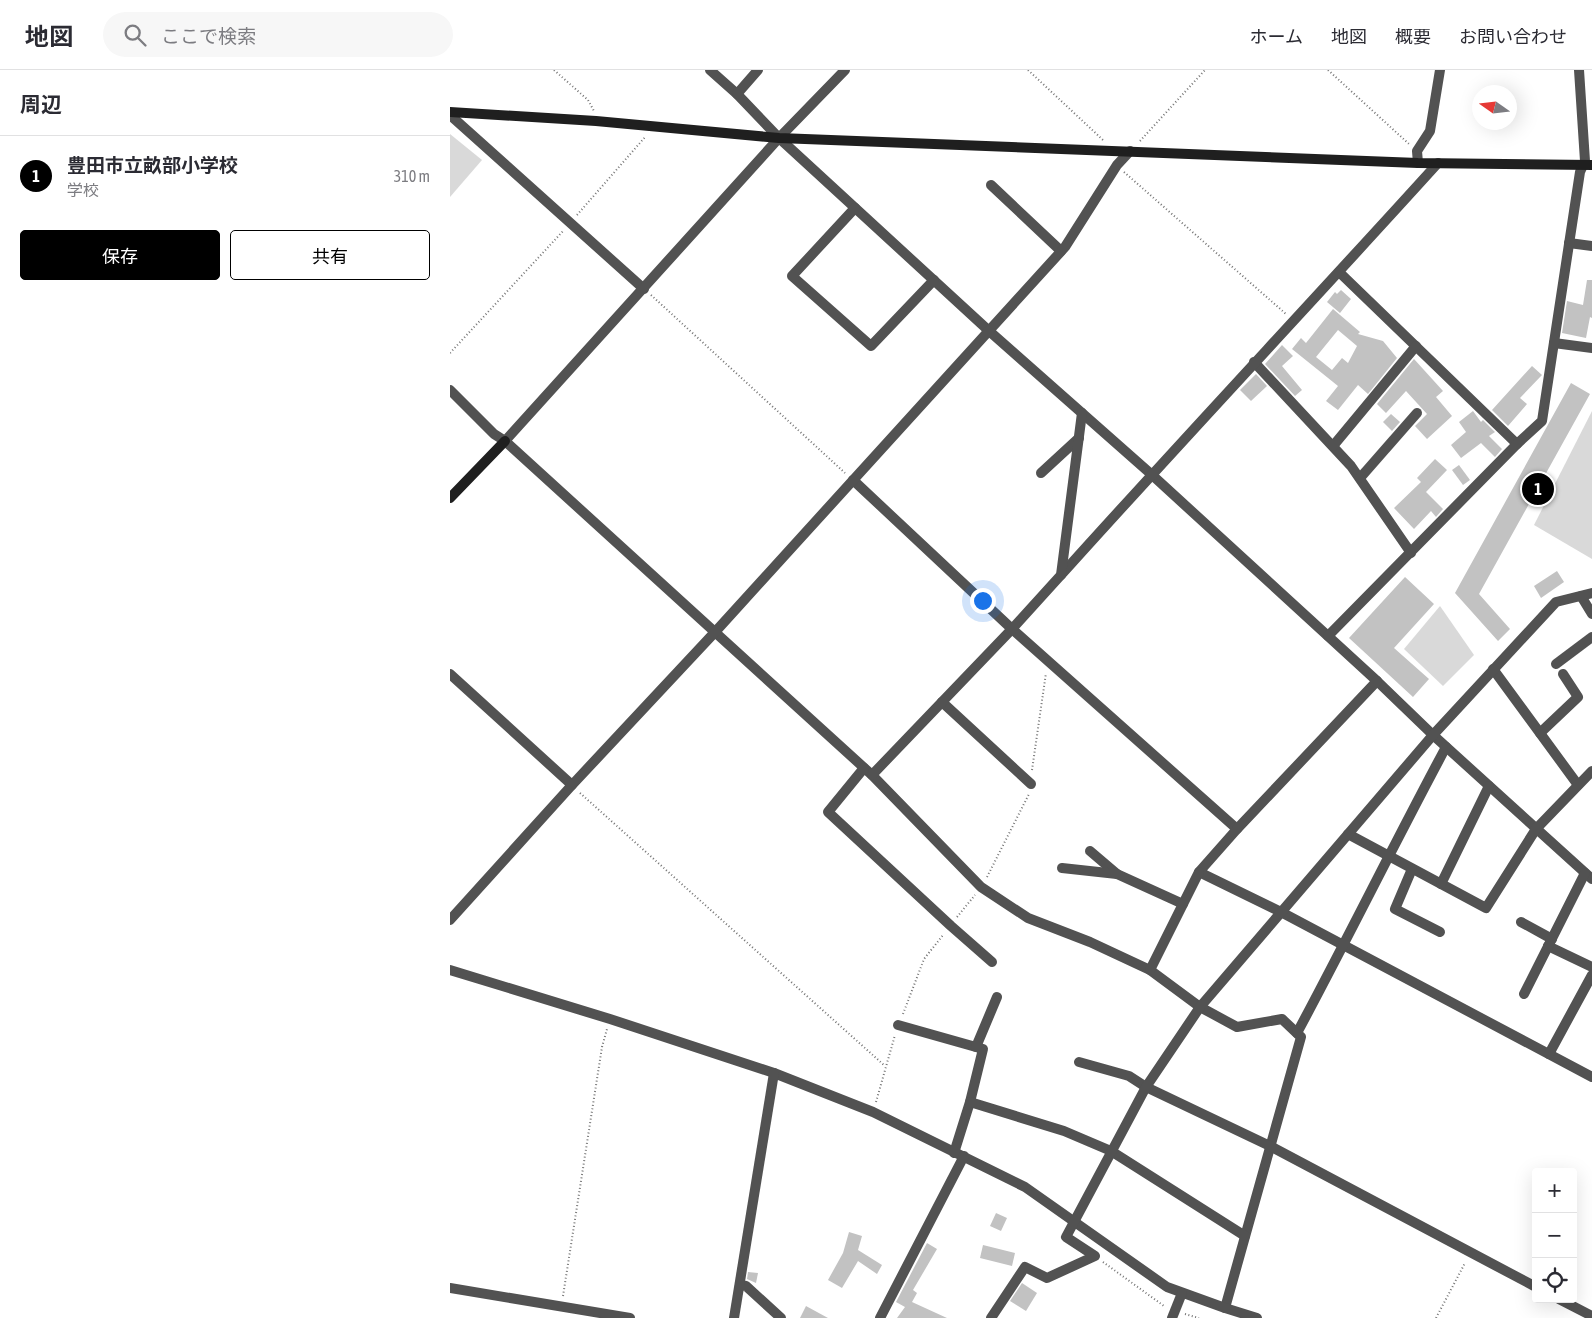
<!DOCTYPE html>
<html lang="ja">
<head>
<meta charset="utf-8">
<style>
	body { margin:0; font-family:"Asap Condensed","Noto Sans JP",sans-serif; background:#f7f7f7; color:#2b2b33 }
	.controls { position:absolute; right:15px; bottom:15px; display:grid; overflow:hidden; border-radius:5px; box-shadow:0 5px 20px #0002 }
	.controls button { width:45px; height:45px; display:grid; place-items:center; padding:0; border:0; border-bottom:1px solid #e1e1e2; background:#fff; color:#2b2b33; font:25px sans-serif }
	.compass { position:absolute; left:1022px; top:15px; width:45px; height:45px; border-radius:50%; background:#fff; box-shadow:0 5px 20px #0002; rotate:284deg }
	.you { position:absolute; left:532px; top:530px; width:18px; height:18px; margin:-12px; border:4px solid #fff; border-radius:50%; background:#1a73e8; box-shadow:0 0 0 8px #1a73e833 }
	.badge { display:grid; place-items:center; width:32px; height:32px; border-radius:50%; background:#000; color:#fff; font-size:16px; font-weight:700 }
	.pin { position:absolute; translate:-50% -50%; border:2px solid #fff; box-shadow:0 1px 5px #0006 }
	.list { margin:0; padding:0; list-style:none }
	h2 { display:flex; justify-content:space-between; align-items:center; height:65px; margin:0; padding:0 20px; font-size:21px }
	h2 small { font-size:16px; font-weight:400; color:#7c7c81 }
	.list li { display:grid; grid-template-columns:32px 1fr auto; gap:15px; align-items:center; box-sizing:border-box; height:80px; padding:0 20px; border-top:1px solid #e1e1e2 }
	.list b { display:block; font-size:19px; white-space:nowrap }
	.list p { margin:0; font-size:16px; white-space:nowrap; color:#7c7c81 }
	.list em { font-size:16px; font-style:normal; color:#7c7c81 }
	.actions { display:flex; gap:10px; padding:15px 20px }
	.actions a { flex:1; padding:11px 0; border:1px solid #000; border-radius:5px; text-align:center; font-size:18px; color:#000 }
	.actions .main { background:#000; color:#fff }
	.icon { flex:none; width:28px; height:28px; fill:none; stroke:currentColor; stroke-width:2; stroke-linecap:round; stroke-linejoin:round }
	.map { position:relative; flex:none; width:1142px; height:1248px; overflow:hidden }
	header { display:flex; align-items:center; gap:30px; box-sizing:border-box; height:70px; padding:0 25px; background:#fff; border-bottom:1px solid #e1e1e2 }
	header strong { font-size:24px }
	nav { display:flex; gap:28px; margin-inline-start:auto; font-size:18px }
	.search { width:350px; height:45px; background:#f7f7f7; display:flex; align-items:center; gap:12px; box-sizing:border-box; padding:0 18px; border-radius:28px; color:#7c7c81; font-size:19px }
	main { display:flex }
	aside { flex:1; background:#fff }
	.map>svg:first-child { display:block }
	.green { fill:#d9d9d9 }
	.building { fill:#c2c2c2; fill-rule:evenodd }
	.lines { fill:none; stroke-linecap:round; stroke-linejoin:round }
	.path { stroke:#747474; stroke-width:2; stroke-dasharray:1 2.5; stroke-linecap:butt }
	.street { stroke:#525252; stroke-width:10 }
	.secondary { stroke:#1f1f1f; stroke-width:10 }
</style>
</head>
<body>
<header>
<strong>地図</strong>
<div class="search"><svg class="icon" aria-label="search" viewBox="0 0 24 24"><circle cx="10" cy="10" r="6"/><path d="M15 15l6 6"/></svg>ここで検索</div>
<nav><a>ホーム</a><a>地図</a><a>概要</a><a>お問い合わせ</a></nav>
</header>
<main>
<aside>
<h2>周辺<small></small></h2>
<ul class="list">
<li><span class="badge">1</span><div><b>豊田市立畝部小学校</b><p>学校</p></div><em>310 m</em></li>
</ul>
<div class="actions"><a class="main">保存</a><a>共有</a></div>
</aside>
<div class="map">
<svg width="1142" height="1248" viewBox="0 0 1142 1248">
	<rect width="100%" height="100%" fill="#fff"/>
	<!-- green -->
	<g class="green">
		<path d="M 0,64 L 32,90 L 0,127 Z"/>
		<path d="M 1142,341 L 1142,489 L 1084,455 Z"/>
		<path d="M 990,536 L 1024,585 L 993,616 L 954,579 Z"/>
	</g>
	<!-- building -->
	<g class="building">
		<path d="M 1137,210 L 1142,210 L 1142,248 L 1140,247 L 1136,268 L 1112,263 L 1117,231 L 1133,235 Z"/>
		<path d="M 891,220 L 901,229 L 890,243 L 877,232 L 885,222 L 887,224 Z"/>
		<path d="M 883,239 L 910,262 L 908,264 L 933,271 L 947,288 L 918,324 L 908,315 L 888,340 L 876,331 L 888,316 L 842,279 L 851,268 L 856,273 ZM 888,260 L 907,276 L 898,293 L 892,288 L 882,300 L 866,287 Z"/>
		<path d="M 832,275 L 843,286 L 832,296 L 852,320 L 845,326 L 815,294 Z"/>
		<path d="M 964,289 L 993,321 L 986,327 L 1002,346 L 977,369 L 965,356 L 977,344 L 956,321 L 936,343 L 927,334 Z"/>
		<path d="M 1082,296 L 1092,305 L 1070,328 L 1077,334 L 1058,356 L 1042,340 Z"/>
		<path d="M 806,304 L 817,316 L 801,331 L 790,320 Z"/>
		<path d="M 1121,313 L 1140,324 L 1029,524 L 1060,559 L 1048,571 L 1005,523 Z"/>
		<path d="M 1023,341 L 1031,352 L 1033,350 L 1045,362 L 1039,366 L 1052,379 L 1045,387 L 1031,373 L 1011,388 L 1001,375 L 1016,362 L 1009,352 Z"/>
		<path d="M 941,344 L 950,352 L 942,361 L 933,352 Z"/>
		<path d="M 985,389 L 997,400 L 976,422 L 993,439 L 986,447 L 981,441 L 964,459 L 944,438 L 971,412 L 967,408 Z"/>
		<path d="M 1009,395 L 1020,410 L 1013,415 L 1002,400 Z"/>
		<path d="M 1107,501 L 1114,512 L 1091,528 L 1084,516 Z"/>
		<path d="M 955,507 L 984,534 L 944,578 L 979,609 L 963,627 L 899,568 Z"/>
		<path d="M 546,1143 L 557,1148 L 551,1161 L 540,1156 Z"/>
		<path d="M 399,1162 L 412,1166 L 408,1180 L 432,1195 L 427,1204 L 408,1191 L 392,1218 L 378,1210 L 393,1183 Z"/>
		<path d="M 477,1173 L 487,1179 L 463,1220 L 467,1223 L 462,1232 L 497,1248 L 447,1248 L 455,1237 L 446,1232 Z"/>
		<path d="M 533,1175 L 565,1183 L 562,1196 L 530,1188 Z"/>
		<path d="M 298,1202 L 308,1203 L 306,1213 L 297,1209 Z"/>
		<path d="M 572,1213 L 587,1223 L 576,1241 L 560,1231 Z"/>
		<path d="M 356,1236 L 378,1248 L 350,1248 Z"/>
	</g>
	<g class="lines">
		<!-- path -->
		<g class="path">
			<path d="M 104,0 L 138,30 L 144,41"/>
			<path d="M 578,0 L 653,70"/>
			<path d="M 878,0 L 959,74"/>
			<path d="M 690,71 L 755,0"/>
			<path d="M 674,102 L 836,244"/>
			<path d="M 127,145 L 196,66"/>
			<path d="M 201,225 L 395,403"/>
			<path d="M 0,283 L 114,160"/>
			<path d="M 582,700 L 596,603"/>
			<path d="M 130,723 L 435,996"/>
			<path d="M 537,807 L 579,724"/>
			<path d="M 507,847 L 525,825"/>
			<path d="M 453,944 L 474,889 L 493,865"/>
			<path d="M 426,1032 L 445,965"/>
			<path d="M 653,1192 L 714,1236"/>
			<path d="M 113,1226 L 152,977 L 157,959"/>
			<path d="M 735,1244 L 749,1248"/>
			<path d="M 986,1248 L 1015,1193"/>
		</g>
		<!-- street -->
		<g class="street">
			<path d="M 260,0 L 287,24 L 329,68 L 538,260 L 701,404 L 927,611 L 983,665 L 1142,809"/>
			<path d="M 287,24 L 308,0"/>
			<path d="M 0,45 L 194,219"/>
			<path d="M 968,93 L 967,81 L 980,61 L 990,0"/>
			<path d="M 541,115 L 611,181"/>
			<path d="M 405,138 L 342,206 L 421,276 L 484,210"/>
			<path d="M 1119,173 L 1142,176"/>
			<path d="M 889,202 L 1067,374"/>
			<path d="M 1104,273 L 1142,278"/>
			<path d="M 804,292 L 901,396 L 961,483"/>
			<path d="M 0,320 L 44,364 L 55,371 L 422,705 L 531,817 L 578,848 L 640,872 L 700,900 L 750,937 L 787,957 L 832,949 L 851,967 L 775,1238"/>
			<path d="M 55,371 L 329,68 L 395,0"/>
			<path d="M 883,376 L 966,276"/>
			<path d="M 591,403 L 629,368"/>
			<path d="M 910,408 L 967,343"/>
			<path d="M 403,410 L 562,559 L 787,759"/>
			<path d="M 611,505 C 735,367 863,231 988,93"/>
			<path d="M 1131,526 L 1142,544"/>
			<path d="M 878,566 L 1067,374 L 1092,351 L 1130,102 L 1135,91 L 1129,0"/>
			<path d="M 1106,594 L 1142,567"/>
			<path d="M 1043,599 L 1128,715"/>
			<path d="M 0,604 L 122,715"/>
			<path d="M 927,611 L 787,759 L 749,802 L 831,842 L 1142,1007"/>
			<path d="M 492,632 L 581,714"/>
			<path d="M 1090,663 L 1128,627 L 1113,604"/>
			<path d="M 414,698 L 378,742 L 501,856 L 542,892"/>
			<path d="M 422,705 L 562,559 L 611,505 L 632,343"/>
			<path d="M 898,764 L 1036,838 L 1086,759 L 1142,701"/>
			<path d="M 640,781 L 667,804"/>
			<path d="M 612,798 L 667,804 L 733,834"/>
			<path d="M 962,799 L 945,839 L 990,862"/>
			<path d="M 991,814 L 1039,716"/>
			<path d="M 0,850 L 122,715 L 266,561 L 615,177 L 667,95 L 680,81"/>
			<path d="M 1071,852 L 1102,869"/>
			<path d="M 1098,876 L 1142,897"/>
			<path d="M 0,900 L 160,949 L 324,1003 L 423,1042 L 575,1117 L 717,1217 L 775,1238 L 807,1248"/>
			<path d="M 700,900 L 749,802"/>
			<path d="M 1074,924 L 1135,803"/>
			<path d="M 448,955 L 533,979 L 520,1032 L 504,1083"/>
			<path d="M 847,963 C 898,868 945,772 996,677"/>
			<path d="M 526,977 L 547,927"/>
			<path d="M 1099,984 L 1142,905"/>
			<path d="M 629,992 L 679,1006 L 696,1017 L 820,1076 L 1086,1217"/>
			<path d="M 520,1032 L 614,1061 L 661,1081 L 795,1166"/>
			<path d="M 290,1215 L 296,1216 L 331,1248"/>
			<path d="M 0,1218 L 180,1248"/>
			<path d="M 1109,1229 L 1142,1246"/>
			<path d="M 284,1248 L 324,1003"/>
			<path d="M 430,1248 L 514,1086"/>
			<path d="M 541,1248 L 575,1197 L 597,1208 L 645,1186 L 616,1167 L 696,1017 L 750,937 L 983,665 L 1106,532 L 1142,523"/>
			<path d="M 722,1248 L 732,1223"/>
		</g>
		<!-- secondary -->
		<g class="secondary">
			<path d="M 0,42 L 146,51 L 329,68 L 968,93 L 1142,95"/>
			<path d="M 0,428 L 55,371"/>
		</g>
	</g>
</svg>
<div class="controls">
<button>+</button>
<button>−</button>
<button><svg class="icon" aria-label="locate" viewBox="0 0 24 24"><circle cx="12" cy="12" r="6"/><path d="M12 2v4M12 18v4M2 12h4M18 12h4"/></svg></button>
</div>
<svg class="compass" viewBox="-18 -18 36 36"><path d="M0-13l5 13h-10z" fill="#e53935"/><path d="M0 13l5-13h-10z" fill="#7c7c81"/></svg>
<div class="you"></div>
<div class="pin badge" style="left:1088px;top:419px">1</div>
</div>
</main>
</body>
</html>
